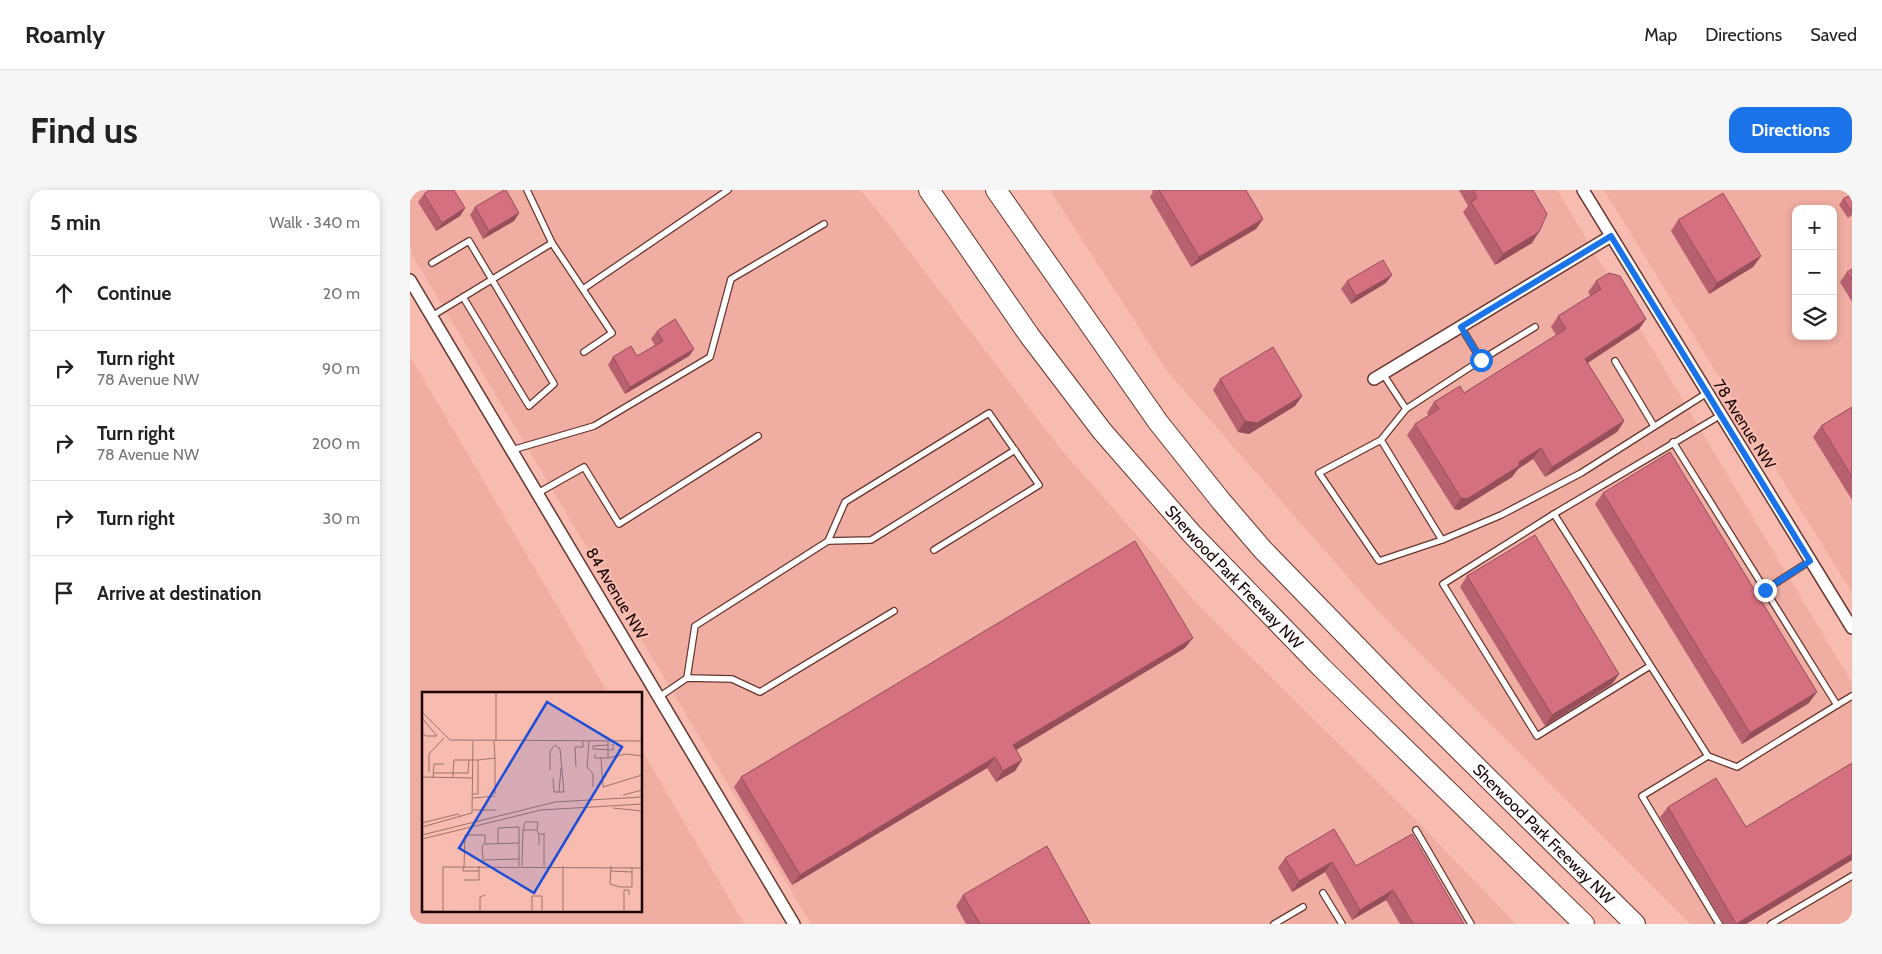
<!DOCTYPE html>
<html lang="en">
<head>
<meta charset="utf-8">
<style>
	body { margin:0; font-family:Cabin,sans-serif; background:#f6f6f6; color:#222 }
	.controls { position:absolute; right:15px; top:15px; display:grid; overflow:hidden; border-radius:10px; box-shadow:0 2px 8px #0003 }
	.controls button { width:45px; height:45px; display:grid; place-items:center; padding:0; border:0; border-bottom:1px solid #e0e0e0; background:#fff; color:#222; font:25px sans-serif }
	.stop { position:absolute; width:15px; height:15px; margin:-11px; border:4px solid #1a73e8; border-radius:50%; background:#fff }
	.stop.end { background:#1a73e8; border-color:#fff; box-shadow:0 1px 5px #0008 }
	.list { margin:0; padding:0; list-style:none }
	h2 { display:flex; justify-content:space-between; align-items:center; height:65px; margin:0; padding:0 20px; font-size:21px }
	h2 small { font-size:16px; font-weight:400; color:#767676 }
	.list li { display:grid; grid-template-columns:32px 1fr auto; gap:15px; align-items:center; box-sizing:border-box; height:75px; padding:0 20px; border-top:1px solid #e0e0e0 }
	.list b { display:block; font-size:19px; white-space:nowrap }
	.list p { margin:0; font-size:16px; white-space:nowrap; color:#767676 }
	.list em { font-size:16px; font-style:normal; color:#767676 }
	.icon { flex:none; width:28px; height:28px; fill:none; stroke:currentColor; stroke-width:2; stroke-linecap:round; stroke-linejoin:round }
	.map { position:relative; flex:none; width:1442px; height:734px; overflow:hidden; border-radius:15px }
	header { display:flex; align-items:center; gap:30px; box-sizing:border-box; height:70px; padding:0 25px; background:#fff; border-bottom:1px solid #e0e0e0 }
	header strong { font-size:24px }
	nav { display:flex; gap:28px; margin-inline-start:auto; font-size:18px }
	.intro { display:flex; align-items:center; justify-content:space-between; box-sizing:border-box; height:120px; padding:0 30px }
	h1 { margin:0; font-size:35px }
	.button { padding:12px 22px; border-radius:15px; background:#1a73e8; color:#fff; font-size:18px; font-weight:700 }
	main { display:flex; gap:30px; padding:0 30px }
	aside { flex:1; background:#fff; border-radius:15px; box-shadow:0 2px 8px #0003 }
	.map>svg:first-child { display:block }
	.built { fill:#f0ada1; fill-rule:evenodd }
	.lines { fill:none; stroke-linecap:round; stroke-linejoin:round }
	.lane-casing { stroke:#67362e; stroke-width:8 }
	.street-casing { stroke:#67362e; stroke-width:14 }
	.highway-casing { stroke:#67362e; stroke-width:22 }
	.lane { stroke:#fff; stroke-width:5.5 }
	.street { stroke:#fff; stroke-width:11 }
	.highway { stroke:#fff; stroke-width:20 }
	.wall { fill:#b7606f }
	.shaded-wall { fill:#954e5a }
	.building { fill:#d57081; stroke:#954e5a }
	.route { stroke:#1a73e8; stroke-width:6 }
	.labels { text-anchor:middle; stroke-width:4.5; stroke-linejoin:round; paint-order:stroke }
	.street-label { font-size:16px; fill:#190604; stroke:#f7bbb0 }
	.inset-road { fill:none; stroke:#9e736b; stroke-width:1 }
	.view { fill:#1d4ed8; fill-opacity:0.15; stroke:#1d4ed8; stroke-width:2.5 }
	.inset-edge { fill:none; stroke:#190604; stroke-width:2.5 }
</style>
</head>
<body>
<header>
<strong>Roamly</strong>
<nav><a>Map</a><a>Directions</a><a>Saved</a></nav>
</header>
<div class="intro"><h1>Find us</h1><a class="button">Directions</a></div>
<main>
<aside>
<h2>5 min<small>Walk · 340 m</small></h2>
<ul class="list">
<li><svg class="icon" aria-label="ahead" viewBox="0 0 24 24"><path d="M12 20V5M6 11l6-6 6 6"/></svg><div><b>Continue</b></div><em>20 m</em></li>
<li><svg class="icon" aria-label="right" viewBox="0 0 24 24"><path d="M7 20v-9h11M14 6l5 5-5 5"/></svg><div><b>Turn right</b><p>78 Avenue NW</p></div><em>90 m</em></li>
<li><svg class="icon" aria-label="right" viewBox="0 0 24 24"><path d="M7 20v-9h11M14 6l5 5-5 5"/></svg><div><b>Turn right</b><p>78 Avenue NW</p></div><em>200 m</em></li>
<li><svg class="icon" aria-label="right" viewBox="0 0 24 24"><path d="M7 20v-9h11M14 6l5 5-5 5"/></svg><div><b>Turn right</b></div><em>30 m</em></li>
<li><svg class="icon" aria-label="arrive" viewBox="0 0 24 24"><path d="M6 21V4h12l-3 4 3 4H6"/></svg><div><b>Arrive at destination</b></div></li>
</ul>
</aside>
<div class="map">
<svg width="1442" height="734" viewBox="0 0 1442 734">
	<rect width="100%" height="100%" fill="#f7bbb0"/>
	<!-- built -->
	<g class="built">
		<path d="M 0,0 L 450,0 L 473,27 L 649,257 L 792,419 L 1002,626 L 1106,734 L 401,734 L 3,66 L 0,56 Z"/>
		<path d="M 640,0 L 1147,0 L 1442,493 L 1442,734 L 1280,734 L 967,420 L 757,181 Z"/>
		<path d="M 1194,0 L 1442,0 L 1442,403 ZM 1386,19 L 1423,19 L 1423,146 L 1386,146 Z"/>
		<path d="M 0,166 L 198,503 L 14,503 L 14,720 L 231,720 L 231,559 L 334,734 L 0,734 Z"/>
	</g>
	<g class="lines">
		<!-- lane casing -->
		<g class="lane-casing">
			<g id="lane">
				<path d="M 117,0 L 142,53"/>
				<path d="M 22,73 L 59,51 L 144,194 L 119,216 L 53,107"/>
				<path d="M 173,99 L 318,0"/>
				<path d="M 22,126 L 142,53 L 202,143 L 174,162"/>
				<path d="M 1051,137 L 1071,170 L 1125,137"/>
				<path d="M 1205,171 L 1244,236"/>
				<path d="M 973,184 L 996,219 L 1071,170"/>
				<path d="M 996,219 L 971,250 L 1032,350 L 1091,325 L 1171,283 L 1297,203"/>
				<path d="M 971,250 L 909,283 L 969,371 L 1032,350"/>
				<path d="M 1263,252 L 1427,515 L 1327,577 L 1298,566"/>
				<path d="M 102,260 L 184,236 L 300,167 L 321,89 L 414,34"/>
				<path d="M 128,303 L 174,277 L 209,334 L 348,246"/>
				<path d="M 1144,324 L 1311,225"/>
				<path d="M 418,351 L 461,350 L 605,260"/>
				<path d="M 1355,400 L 1400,371"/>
				<path d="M 1240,476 L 1127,546 L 1033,394 L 1144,324 L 1298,566 L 1232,606 L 1309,734"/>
				<path d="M 277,488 L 285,436 L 418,351 L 435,312 L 579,223 L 629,295 L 524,360"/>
				<path d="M 249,507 L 277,488 L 322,489 L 350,502 L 484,421"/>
				<path d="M 1427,515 L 1442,506"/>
				<path d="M 1006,640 L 1061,734"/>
				<path d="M 913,703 L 932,734"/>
				<path d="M 864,734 L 893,717"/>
				<path d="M 1361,734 L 1442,686"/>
			</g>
		</g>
		<!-- street casing -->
		<g class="street-casing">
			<g id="street">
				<path d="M 1173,0 L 1442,438"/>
				<path d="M 0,90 L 384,734"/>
				<path d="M 964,189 L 1201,46"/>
			</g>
		</g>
		<!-- highway casing -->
		<g class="highway-casing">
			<g id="highway">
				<path id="s1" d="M 519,0 L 619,145 L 692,241 L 782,344 L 912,478 L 1174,734"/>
				<path id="s2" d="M 586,0 L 748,232 L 811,311 L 853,360 L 995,506 L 1225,734"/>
			</g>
		</g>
		<!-- lane -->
		<use href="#lane" class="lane"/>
		<!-- street -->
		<use href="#street" class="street"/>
		<!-- highway -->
		<use href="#highway" class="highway"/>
	</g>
	<!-- wall -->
	<g class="wall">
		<path d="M 742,0 L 836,0 L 853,29 L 846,39 L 781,77 L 740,7 L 743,2 Z"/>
		<path d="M 1049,0 L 1123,0 L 1122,53 L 1085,75 L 1053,22 L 1058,16 Z"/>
		<path d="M 14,4 L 55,18 L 50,26 L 26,41 L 8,12 Z"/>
		<path d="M 1442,4 L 1442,25 L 1438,28 L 1429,15 L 1433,9 Z"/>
		<path d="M 65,17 L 109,23 L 104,31 L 73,49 L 60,25 Z"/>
		<path d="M 1268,30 L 1351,66 L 1343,77 L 1299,104 L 1261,41 Z"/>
		<path d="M 1442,79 L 1442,112 L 1430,92 L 1437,82 Z"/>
		<path d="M 937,91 L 976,93 L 941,114 L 931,99 Z"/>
		<path d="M 1186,91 L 1236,129 L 1229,139 L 1178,173 L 1214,231 L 1207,242 L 1135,287 L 1123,269 L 1108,279 L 1102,287 L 1049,320 L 1044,319 L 997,245 L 1005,234 L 1019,226 L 1017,223 L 1024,212 L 1054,203 L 1146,145 L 1141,137 L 1148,126 L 1181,106 L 1178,102 Z"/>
		<path d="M 247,141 L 284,159 L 279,166 L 215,204 L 198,175 L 203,167 L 227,166 L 245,155 L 241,149 Z"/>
		<path d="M 810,189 L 892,206 L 885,216 L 839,244 L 828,242 L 803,200 Z"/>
		<path d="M 1442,217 L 1442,310 L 1403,247 L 1411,236 Z"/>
		<path d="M 1193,303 L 1399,513 L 1332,554 L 1185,314 Z"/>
		<path d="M 1057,386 L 1209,484 L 1202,494 L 1135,536 L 1050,397 Z"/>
		<path d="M 775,458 L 606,560 L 612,570 L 605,581 L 586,592 L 577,578 L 382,695 L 324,597 L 331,587 Z"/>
		<path d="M 1442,573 L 1442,670 L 1336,734 L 1313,734 L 1250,627 L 1258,617 L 1336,637 Z"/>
		<path d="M 924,639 L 946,676 L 1054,734 L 990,734 L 976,710 L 942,730 L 915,682 L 882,702 L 868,678 L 875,668 Z"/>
		<path d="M 553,705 L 680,734 L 556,734 L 546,716 Z"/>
	</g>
	<!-- shaded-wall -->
	<g class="shaded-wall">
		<path d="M 55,18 L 50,26 L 26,41 L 32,33 Z"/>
		<path d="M 109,23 L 104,31 L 73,49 L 79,41 Z"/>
		<path d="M 853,29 L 846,39 L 781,77 L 789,67 Z"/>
		<path d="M 1129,42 L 1122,53 L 1085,75 L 1093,64 Z"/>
		<path d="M 1351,66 L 1343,77 L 1299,104 L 1307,93 Z"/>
		<path d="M 982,85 L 976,93 L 941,114 L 946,106 Z"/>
		<path d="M 1236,129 L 1229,139 L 1168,179 L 1175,169 Z"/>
		<path d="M 284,159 L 279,166 L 215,204 L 220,197 Z"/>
		<path d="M 892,206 L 885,216 L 839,244 L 828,242 L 835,231 Z"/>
		<path d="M 1214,231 L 1207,242 L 1135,287 L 1142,277 Z"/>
		<path d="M 1131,258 L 1123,269 L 1108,279 L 1102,287 L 1049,320 L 1044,319 L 1051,308 Z"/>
		<path d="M 783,448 L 775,458 L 596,566 L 603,555 Z"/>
		<path d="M 1209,484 L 1202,494 L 1135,536 L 1142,525 Z"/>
		<path d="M 1407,502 L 1399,513 L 1332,554 L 1340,543 Z"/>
		<path d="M 585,567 L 577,578 L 382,695 L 390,685 Z"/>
		<path d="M 612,570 L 605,581 L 586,592 L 593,581 Z"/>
		<path d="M 1442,664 L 1442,670 L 1336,734 L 1326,734 Z"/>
		<path d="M 922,672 L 915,682 L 882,702 L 889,691 Z"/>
		<path d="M 983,700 L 976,710 L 942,730 L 950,720 Z"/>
	</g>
	<!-- building -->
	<g class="building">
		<path d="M 20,0 L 44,0 L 55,18 L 32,33 L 14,4 Z"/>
		<path d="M 94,0 L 96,0 L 109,23 L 79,41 L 65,17 Z"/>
		<path d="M 749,0 L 836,0 L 853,29 L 789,67 Z"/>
		<path d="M 1063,0 L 1123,0 L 1137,24 L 1129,42 L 1093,64 L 1061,12 L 1067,8 Z"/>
		<path d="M 1313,3 L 1351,66 L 1307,93 L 1268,30 Z"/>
		<path d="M 1442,4 L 1442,22 L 1433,9 Z"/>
		<path d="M 973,70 L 982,85 L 946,106 L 937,91 Z"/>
		<path d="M 1442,79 L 1442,90 L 1437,82 Z"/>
		<path d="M 1199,83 L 1210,86 L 1236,129 L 1175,169 L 1214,231 L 1142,277 L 1131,258 L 1109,272 L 1109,276 L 1057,309 L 1051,308 L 1005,234 L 1029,219 L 1024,212 L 1050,196 L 1054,203 L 1156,139 L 1148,126 L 1191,99 L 1186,91 Z"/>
		<path d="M 265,129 L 284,159 L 220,197 L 203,167 L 221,156 L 227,166 L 253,151 L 247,141 Z"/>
		<path d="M 863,157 L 892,206 L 847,233 L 835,231 L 810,189 Z"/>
		<path d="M 1442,217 L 1442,287 L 1411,236 Z"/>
		<path d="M 1260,262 L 1407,502 L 1340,543 L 1193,303 Z"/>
		<path d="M 1125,345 L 1209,484 L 1142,525 L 1057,386 Z"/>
		<path d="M 725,351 L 783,448 L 603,555 L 612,570 L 593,581 L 585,567 L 390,685 L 331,587 Z"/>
		<path d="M 1442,573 L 1442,664 L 1326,734 L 1258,617 L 1306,588 L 1336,637 Z"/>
		<path d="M 924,639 L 946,676 L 1002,644 L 1054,734 L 1003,734 L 983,700 L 950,720 L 922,672 L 889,691 L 875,668 Z"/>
		<path d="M 637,656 L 680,734 L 570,734 L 553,705 Z"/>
	</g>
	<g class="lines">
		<!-- route -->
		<path class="route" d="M 1071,170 L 1051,137 L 1201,46 L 1400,371 L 1355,400"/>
	</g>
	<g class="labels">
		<!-- street labels -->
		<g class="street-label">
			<text transform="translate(1335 234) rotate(58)" y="6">78 Avenue NW</text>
			<text dy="6" stroke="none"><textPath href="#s1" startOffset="494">Sherwood Park Freeway NW</textPath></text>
			<text transform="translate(207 403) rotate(59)" y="6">84 Avenue NW</text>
			<text dy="6" stroke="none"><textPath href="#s2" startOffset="848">Sherwood Park Freeway NW</textPath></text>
		</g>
	</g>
	<!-- overview -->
	<g transform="translate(12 502)">
		<rect width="220" height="220" fill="#f7bbb0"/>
		<path class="inset-road" d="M 0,20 L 28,48 L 220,49M 0,26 L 15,44M 0,41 L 4,44 L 15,44M 74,49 L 74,0M 167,49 L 165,75 L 171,82 L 171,95M 186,53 L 171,54 L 171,57 L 191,58 L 191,52M 173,62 L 173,66 L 186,66 L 186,49M 179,66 L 181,95 L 220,83M 186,66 L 204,62 L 220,64M 47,68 L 32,68 L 31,81 L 46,81 L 47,68 L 56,68 L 56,102 L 51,102M 56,68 L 73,66 L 72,49M 154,75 L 153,55 L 161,55 L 161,49M 128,78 L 128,59 L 133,53M 7,80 L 7,62 L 22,46M 11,81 L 31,81 L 31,86M 0,85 L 51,86M 11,86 L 12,72 L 22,72M 131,86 L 132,100 L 142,100 L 138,57 L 133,53M 137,100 L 139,76M 73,102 L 73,66M 201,103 L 220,98M 51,106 L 73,104M 191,116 L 220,119M 51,118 L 74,118M 0,131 L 36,122 L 39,125M 0,135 L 50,121 L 51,49M 101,138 L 103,130 L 116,130 L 115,138M 122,141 L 122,174M 0,143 L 133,110 L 220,105M 0,147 L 119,118 L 220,112M 63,152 L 60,154 L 61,168 L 97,167M 117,153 L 117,142 L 122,142M 97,174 L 97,151M 100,174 L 101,138 L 115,138 L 117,142M 141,174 L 141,220M 189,174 L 188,192 L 198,195 L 210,195 L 210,175M 41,175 L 41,179 L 57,179 L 57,174M 42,175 L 43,143 L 63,143 L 63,152 L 97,151 L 97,135 L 76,136 L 76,152M 189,179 L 210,180M 42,188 L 57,188 L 57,179M 0,219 L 63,220M 21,219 L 21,175 L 220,176M 58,220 L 58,205 L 63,203M 110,220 L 110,204 L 120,204 L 120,220M 202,220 L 202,198 L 207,198 L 207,203"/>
		<path class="view" d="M 125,10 L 200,55 L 112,201 L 37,156 Z"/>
		<rect width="220" height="220" class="inset-edge"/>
	</g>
</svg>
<div class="controls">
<button>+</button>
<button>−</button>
<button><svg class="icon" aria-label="layers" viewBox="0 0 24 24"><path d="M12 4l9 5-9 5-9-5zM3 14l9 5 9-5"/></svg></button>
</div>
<div class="stop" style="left:1071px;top:170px"></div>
<div class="stop end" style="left:1355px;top:400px"></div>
</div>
</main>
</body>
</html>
